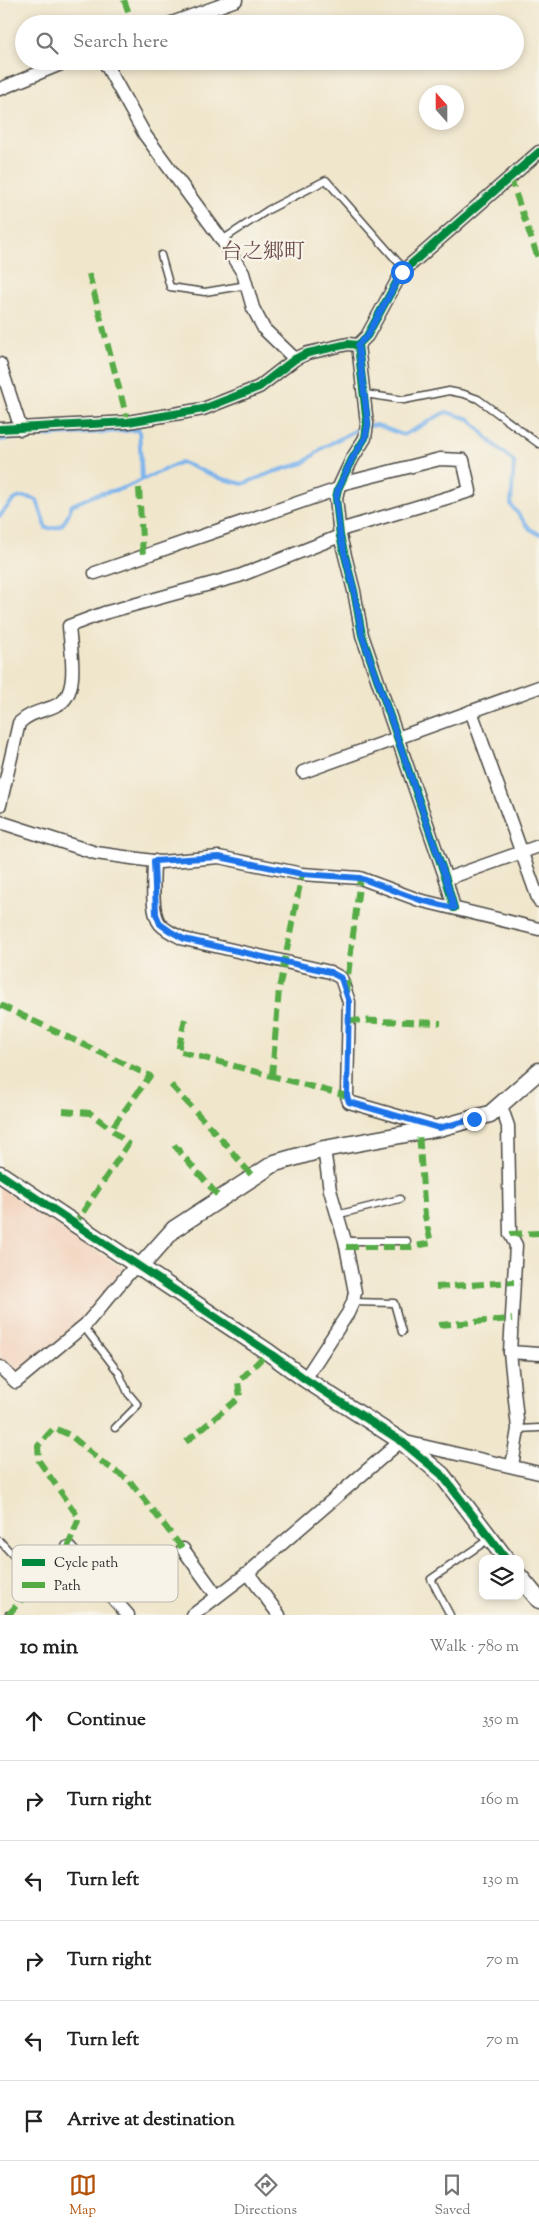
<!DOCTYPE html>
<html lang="en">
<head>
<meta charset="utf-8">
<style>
	body { margin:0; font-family:"Sorts Mill Goudy","Noto Serif JP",serif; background:#f2f2f2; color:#222 }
	.controls { position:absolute; right:15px; bottom:15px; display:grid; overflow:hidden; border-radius:10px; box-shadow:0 2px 8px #0003 }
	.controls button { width:45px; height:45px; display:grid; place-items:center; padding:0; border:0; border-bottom:1px solid #e0e0e0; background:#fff; color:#222; font:25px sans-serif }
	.compass { position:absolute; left:419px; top:85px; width:45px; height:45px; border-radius:50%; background:#fff; box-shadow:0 2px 8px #0003; rotate:339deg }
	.stop { position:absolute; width:15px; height:15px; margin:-11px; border:4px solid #1a73e8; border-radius:50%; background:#fff }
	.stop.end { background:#1a73e8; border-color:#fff; box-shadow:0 1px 5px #0008 }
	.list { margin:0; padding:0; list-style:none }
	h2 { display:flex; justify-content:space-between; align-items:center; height:65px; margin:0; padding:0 20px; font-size:21px }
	h2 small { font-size:16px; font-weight:400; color:#767676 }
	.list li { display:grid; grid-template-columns:32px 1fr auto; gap:15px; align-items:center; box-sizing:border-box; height:80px; padding:0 20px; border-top:1px solid #e0e0e0 }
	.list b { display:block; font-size:19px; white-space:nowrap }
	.list em { font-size:16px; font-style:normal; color:#767676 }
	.icon { flex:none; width:28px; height:28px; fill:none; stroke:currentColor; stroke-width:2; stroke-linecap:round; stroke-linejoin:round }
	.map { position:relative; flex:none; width:539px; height:1615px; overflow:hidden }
	.search { position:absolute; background:#fff; box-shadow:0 2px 8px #0003; left:15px; right:15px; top:15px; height:55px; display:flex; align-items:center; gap:12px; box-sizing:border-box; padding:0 18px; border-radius:28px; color:#767676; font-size:19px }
	.sheet { height:545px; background:#fff }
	nav { display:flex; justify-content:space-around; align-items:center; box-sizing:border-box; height:70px; border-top:1px solid #e0e0e0; background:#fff; font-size:14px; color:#767676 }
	nav a { display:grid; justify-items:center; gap:2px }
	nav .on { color:#b45309 }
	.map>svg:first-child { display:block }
	.built { fill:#f3d4bf }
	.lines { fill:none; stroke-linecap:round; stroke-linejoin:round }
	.stream { stroke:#7cb4ec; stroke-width:4 }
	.service-casing { stroke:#494743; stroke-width:9 }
	.minor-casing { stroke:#494743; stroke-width:15 }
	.tertiary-casing { stroke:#494743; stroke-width:19 }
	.service { stroke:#fff; stroke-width:6 }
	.minor { stroke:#fff; stroke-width:12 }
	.tertiary { stroke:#fff; stroke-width:16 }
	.quiet { stroke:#54ab44; stroke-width:6; stroke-dasharray:12 6; stroke-linecap:butt }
	.cycleway-casing { stroke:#f7f3e8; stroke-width:11 }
	.cycleway { stroke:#00873e; stroke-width:8 }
	.route { stroke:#1a73e8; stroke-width:6 }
	.labels { text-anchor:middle; stroke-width:4.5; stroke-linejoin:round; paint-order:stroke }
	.quarter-label { font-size:21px; fill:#6e4f4e; stroke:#f7f3e8 }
	.key { fill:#f7f3e8; stroke:#bab7af; stroke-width:1 }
	.key-label { font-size:14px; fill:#2b2b2b }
</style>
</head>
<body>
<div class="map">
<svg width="539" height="1615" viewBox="0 0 539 1615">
	<rect width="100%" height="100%" fill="#f7f3e8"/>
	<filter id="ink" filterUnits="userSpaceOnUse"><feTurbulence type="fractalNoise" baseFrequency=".02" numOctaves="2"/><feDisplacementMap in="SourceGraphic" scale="10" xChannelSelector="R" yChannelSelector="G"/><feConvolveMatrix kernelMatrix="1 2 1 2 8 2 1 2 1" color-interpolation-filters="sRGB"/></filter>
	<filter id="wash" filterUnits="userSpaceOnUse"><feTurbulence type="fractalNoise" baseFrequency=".0096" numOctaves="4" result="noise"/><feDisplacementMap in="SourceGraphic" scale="20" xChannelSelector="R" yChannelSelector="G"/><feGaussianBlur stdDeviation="1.12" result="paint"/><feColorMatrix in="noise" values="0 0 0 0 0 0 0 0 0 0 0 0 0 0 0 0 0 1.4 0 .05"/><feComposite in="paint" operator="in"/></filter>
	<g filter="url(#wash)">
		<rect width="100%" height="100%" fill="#f0e6cc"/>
		<!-- built -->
		<path class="built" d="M 0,1187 L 123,1269 L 83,1321 L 17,1377 L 0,1362 Z"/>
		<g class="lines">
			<!-- stream -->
			<g class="stream">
				<path d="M 0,440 L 23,437 L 139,430 L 142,479"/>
				<path d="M 0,516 C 12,500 17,492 37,500 L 46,528 C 65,530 66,519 72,505 L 95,495 L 124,488 L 181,462 L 219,478 L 243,484 L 273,472 L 304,463 L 324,447 L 362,427 L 377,425 L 403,435 C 418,429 431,419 446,412 L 470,419 L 492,443 L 514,462 L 511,505 L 530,529 L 539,534"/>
			</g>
		</g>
	</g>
	<g filter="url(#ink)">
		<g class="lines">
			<!-- service casing -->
			<g class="service-casing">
				<g id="service">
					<path d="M 222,240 L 268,210 L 326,180 L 405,270"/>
					<path d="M 161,255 L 170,287 L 205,292 L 247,285"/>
					<path d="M 365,394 L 404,400 L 449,391 L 464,394 L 478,399 L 539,444"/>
					<path d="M 336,1215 L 400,1199"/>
					<path d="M 345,1241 L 407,1241"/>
					<path d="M 353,1302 L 394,1303 L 402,1332"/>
					<path d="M 83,1326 L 119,1373 L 128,1393 L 138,1405 L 115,1428"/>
					<path d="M 518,1429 L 539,1428"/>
					<path d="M 0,1541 L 37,1582"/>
					<path d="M 8,1615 L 9,1615"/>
					<path d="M 450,1615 L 431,1579 L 489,1539"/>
				</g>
			</g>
			<!-- minor casing -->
			<g class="minor-casing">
				<g id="minor">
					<path d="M 169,24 L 236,0"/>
					<path d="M 104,61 L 145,135 L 222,240 L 243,273 L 253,308 L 264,329 L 295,359"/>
					<path d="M 0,89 L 68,61"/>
					<path d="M 358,345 L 367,424 L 365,438 L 352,459 L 338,489 L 336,498 L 340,536 L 354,591 L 362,635 L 446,879 L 454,908"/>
					<path d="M 0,364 L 21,429"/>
					<path d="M 0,429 L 128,422 L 203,409 L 259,387 L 295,359 L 308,353 L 348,344 L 358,345 L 367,336 L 402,272 L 539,152"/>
					<path d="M 340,530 L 470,491 L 463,460 L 440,459 L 341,484"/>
					<path d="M 95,573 L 338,489"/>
					<path d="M 471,711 L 539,901"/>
					<path d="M 303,772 L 539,687"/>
					<path d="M 0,805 L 19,723 C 32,711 42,712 57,705 C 81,695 70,647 69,626 L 104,613 L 239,576 L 340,536"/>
					<path d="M 0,822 L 96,853 L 160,862 L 219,857 L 302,874 L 360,878 L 419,900 L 539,929"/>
					<path d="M 154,861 C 154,877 150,912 160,924 C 166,931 176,935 184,939 L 330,972 L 341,978 L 349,1002 L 347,1096 L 349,1102 L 436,1127"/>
					<path d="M 446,879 L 539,846"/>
					<path d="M 501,1106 L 508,1126 L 510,1234 L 516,1245 L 510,1352 L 518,1429 L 512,1466"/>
					<path d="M 510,1352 L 539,1354"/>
					<path d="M 0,1367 L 16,1382 L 86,1324 L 135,1266"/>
					<path d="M 305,1379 L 348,1313 L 353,1302 L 355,1292 L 345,1241 L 330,1190 L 324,1149"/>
					<path d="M 68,1547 L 128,1615"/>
					<path d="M 183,1549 L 217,1596"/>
					<path d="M 248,1573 L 279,1615"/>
					<path d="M 193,1615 L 248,1573 L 401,1441 L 539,1473"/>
				</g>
			</g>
			<!-- tertiary casing -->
			<g class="tertiary-casing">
				<g id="tertiary">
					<path d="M 0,1174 L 268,1352 L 305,1379 L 401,1441 L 442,1475 L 506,1559"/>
					<path d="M 139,1268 L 174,1229 L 275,1163 L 324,1149 L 439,1128 L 490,1114 L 539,1071"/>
					<path d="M 520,1577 L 539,1600"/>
				</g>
			</g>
			<!-- service -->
			<use href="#service" class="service"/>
			<!-- minor -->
			<use href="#minor" class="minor"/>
			<!-- tertiary -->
			<use href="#tertiary" class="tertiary"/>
			<!-- quiet -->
			<g class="quiet">
				<path d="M 124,0 L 133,24"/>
				<path d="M 510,177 L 539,261"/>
				<path d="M 89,274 L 128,422"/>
				<path d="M 139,488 L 143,556"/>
				<path d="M 346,992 L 360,878"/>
				<path d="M 0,1005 L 150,1076 L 111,1129 L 128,1144 L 75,1224"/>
				<path d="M 185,1019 L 178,1051 L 347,1096"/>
				<path d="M 348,1020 L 441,1023"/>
				<path d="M 272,1076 L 279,989 L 302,874"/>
				<path d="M 171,1085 L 222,1140 L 253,1177"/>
				<path d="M 63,1111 L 90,1113 L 111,1129"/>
				<path d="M 174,1145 L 220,1198"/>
				<path d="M 510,1234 L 539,1233"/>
				<path d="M 346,1247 L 411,1247 L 431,1243 L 425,1216 L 419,1132"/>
				<path d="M 436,1287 L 514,1282"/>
				<path d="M 439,1325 L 512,1319"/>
				<path d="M 186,1442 L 240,1397 L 238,1382 L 268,1352"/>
				<path d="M 8,1615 L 68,1547 L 79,1518 L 39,1461 L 38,1446 L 54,1428 L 70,1435 L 102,1462 L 129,1480 L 183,1549"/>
			</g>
			<!-- cycleway casing -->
			<g class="cycleway-casing">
				<g id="cycleway">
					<path d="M 358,345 L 367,424 L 365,438 L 352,459 L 338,489 L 336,498 L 340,536 L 354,591 L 362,635 L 446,879 L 454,908"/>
					<path d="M 0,429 L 128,422 L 203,409 L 259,387 L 295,359 L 308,353 L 348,344 L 358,345 L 367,336 L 402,272 L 539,152"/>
					<path d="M 0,1174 L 268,1352 L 305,1379 L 401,1441 L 442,1475 L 506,1559"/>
				</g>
			</g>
			<!-- cycleway -->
			<use href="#cycleway" class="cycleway"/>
		</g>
	</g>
	<g class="lines" filter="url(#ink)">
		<!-- route -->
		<path class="route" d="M 402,272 L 367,336 L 358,345 L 368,424 L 365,438 L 352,459 L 338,489 L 336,498 L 340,536 L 354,590 L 362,635 L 446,879 L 454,908 L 420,900 L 360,878 L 302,874 L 219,857 L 154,861 L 156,914 L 160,924 L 170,931 L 184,939 L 330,972 L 341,978 L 349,1002 L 347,1096 L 349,1102 L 439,1128 L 474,1119"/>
	</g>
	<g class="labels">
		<!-- quarter labels -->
		<g class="quarter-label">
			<text x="263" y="258">台之郷町</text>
		</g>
	</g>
	<!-- legend -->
	<rect x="12" y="1545" width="166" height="57" rx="8" class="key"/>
	<rect x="22" y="1559" width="23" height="7" fill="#00873e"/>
	<rect x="22" y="1582" width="23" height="6" fill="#54ab44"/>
	<g class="key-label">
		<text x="54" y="1567">Cycle path</text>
		<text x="54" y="1590">Path</text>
	</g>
</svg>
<div class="controls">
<button><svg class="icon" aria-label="layers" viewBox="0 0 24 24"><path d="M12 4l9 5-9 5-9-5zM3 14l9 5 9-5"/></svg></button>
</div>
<svg class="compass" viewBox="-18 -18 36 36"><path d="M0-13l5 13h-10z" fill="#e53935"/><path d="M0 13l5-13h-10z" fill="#767676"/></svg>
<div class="stop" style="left:402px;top:272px"></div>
<div class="stop end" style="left:474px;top:1119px"></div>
<div class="search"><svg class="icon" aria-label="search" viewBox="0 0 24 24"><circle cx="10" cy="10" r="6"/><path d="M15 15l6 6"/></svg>Search here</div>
</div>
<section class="sheet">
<h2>10 min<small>Walk · 780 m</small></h2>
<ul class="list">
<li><svg class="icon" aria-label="ahead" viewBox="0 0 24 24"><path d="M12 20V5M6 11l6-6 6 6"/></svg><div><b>Continue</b></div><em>350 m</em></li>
<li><svg class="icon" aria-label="right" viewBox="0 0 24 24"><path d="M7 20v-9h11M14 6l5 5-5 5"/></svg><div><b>Turn right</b></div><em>160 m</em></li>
<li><svg class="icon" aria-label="left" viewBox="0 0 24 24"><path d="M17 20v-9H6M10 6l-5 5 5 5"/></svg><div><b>Turn left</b></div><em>130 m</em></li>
<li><svg class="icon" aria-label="right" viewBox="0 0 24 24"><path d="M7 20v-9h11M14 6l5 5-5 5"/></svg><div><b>Turn right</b></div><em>70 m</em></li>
<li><svg class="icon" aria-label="left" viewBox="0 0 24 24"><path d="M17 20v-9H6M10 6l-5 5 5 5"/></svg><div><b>Turn left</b></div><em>70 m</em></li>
<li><svg class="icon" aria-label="arrive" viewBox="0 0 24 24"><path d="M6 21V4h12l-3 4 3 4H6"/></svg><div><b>Arrive at destination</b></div></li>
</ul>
</section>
<nav>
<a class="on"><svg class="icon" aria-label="map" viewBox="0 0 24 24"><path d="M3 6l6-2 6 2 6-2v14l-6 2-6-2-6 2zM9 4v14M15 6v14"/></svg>Map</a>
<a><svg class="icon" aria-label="directions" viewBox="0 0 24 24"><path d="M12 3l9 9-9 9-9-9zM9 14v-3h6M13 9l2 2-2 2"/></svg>Directions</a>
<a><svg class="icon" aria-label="saved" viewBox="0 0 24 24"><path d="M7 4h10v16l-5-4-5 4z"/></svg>Saved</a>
</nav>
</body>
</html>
